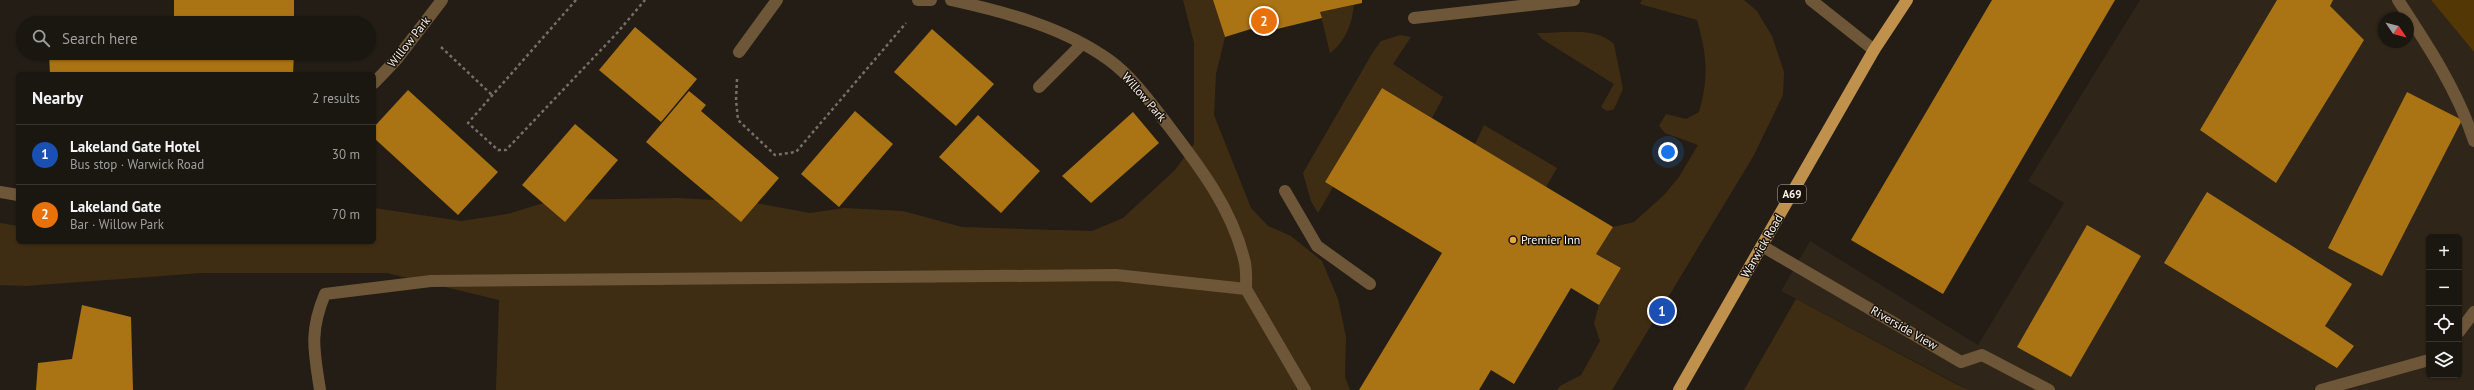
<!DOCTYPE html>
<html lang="en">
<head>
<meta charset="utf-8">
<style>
	body { margin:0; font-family:"PT Sans",sans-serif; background:#27231e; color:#f1f3f6 }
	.controls { position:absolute; right:12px; bottom:12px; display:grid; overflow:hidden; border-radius:6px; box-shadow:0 1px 3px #0004 }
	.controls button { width:36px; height:36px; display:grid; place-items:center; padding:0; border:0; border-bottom:1px solid #383530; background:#1a1610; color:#f1f3f6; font:20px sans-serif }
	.compass { position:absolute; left:2378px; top:12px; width:36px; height:36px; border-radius:50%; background:#1a1610; box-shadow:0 1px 3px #0004; rotate:125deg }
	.you { position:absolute; left:1668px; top:152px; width:14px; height:14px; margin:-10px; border:3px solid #fff; border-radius:50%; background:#1a73e8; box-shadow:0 0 0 6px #1a73e833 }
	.badge { display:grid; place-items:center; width:26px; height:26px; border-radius:50%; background:#b45309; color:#fff; font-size:13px; font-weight:700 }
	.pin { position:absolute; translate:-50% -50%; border:2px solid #fff; box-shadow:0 1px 4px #0006 }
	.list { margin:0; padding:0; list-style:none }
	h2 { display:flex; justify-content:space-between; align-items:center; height:52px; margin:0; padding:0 16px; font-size:17px }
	h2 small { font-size:13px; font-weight:400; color:#9f9f9f }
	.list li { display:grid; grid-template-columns:26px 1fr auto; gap:12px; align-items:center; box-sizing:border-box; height:60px; padding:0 16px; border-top:1px solid #383530 }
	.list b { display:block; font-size:15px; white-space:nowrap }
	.list p { margin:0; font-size:13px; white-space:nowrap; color:#9f9f9f }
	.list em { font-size:13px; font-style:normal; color:#9f9f9f }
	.icon { flex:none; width:22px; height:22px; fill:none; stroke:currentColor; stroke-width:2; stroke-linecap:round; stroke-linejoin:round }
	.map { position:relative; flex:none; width:2474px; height:390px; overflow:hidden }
	.search { position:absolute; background:#1a1610; box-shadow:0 1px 3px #0004; left:16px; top:16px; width:360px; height:44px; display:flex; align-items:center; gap:10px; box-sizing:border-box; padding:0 14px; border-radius:22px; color:#9f9f9f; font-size:15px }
	.panel { position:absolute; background:#1a1610; box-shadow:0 1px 3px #0004; left:16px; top:72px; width:360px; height:172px; border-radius:6px }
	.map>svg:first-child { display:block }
	.built { fill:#2f2518; fill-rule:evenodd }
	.green { fill:#3f2d13 }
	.water { fill:#533705 }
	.building { fill:#aa7314 }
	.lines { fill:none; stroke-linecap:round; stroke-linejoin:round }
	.path { stroke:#746f68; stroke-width:2.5; stroke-dasharray:3 3; stroke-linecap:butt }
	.minor { stroke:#6e5738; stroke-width:12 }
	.major { stroke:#c0914d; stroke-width:12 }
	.poi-dot { fill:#eda83b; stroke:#19130c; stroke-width:1.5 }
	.labels { text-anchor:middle; stroke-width:3; stroke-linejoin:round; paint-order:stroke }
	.shield { fill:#19130c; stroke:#b5b0aa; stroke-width:1 }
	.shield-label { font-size:11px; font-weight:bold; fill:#f8f3ee }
	.street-label { font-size:12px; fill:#f8f3ee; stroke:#19130c }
	.poi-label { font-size:12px; fill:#f8f3ee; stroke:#19130c; text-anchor:start }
</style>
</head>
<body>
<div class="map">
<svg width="2474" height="390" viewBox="0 0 2474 390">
	<rect width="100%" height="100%" fill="#231d15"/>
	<!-- built -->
	<path class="built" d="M 2140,0 L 2431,0 L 2474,52 L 2474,390 L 1969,390 L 1781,291 L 1810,241 L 1978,345 L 2064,203 L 2028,181 ZM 2384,18 L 2408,18 L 2408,42 L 2384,42 ZM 2429,237 L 2459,237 L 2459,375 L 2429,375 Z"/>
	<!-- green -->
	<g class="green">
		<path d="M 1183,0 L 1213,0 L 1225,37 L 1216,74 L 1214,115 L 1251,208 L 1268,226 L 1291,236 L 1322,261 L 1338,299 L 1346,337 L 1345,377 L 1350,390 L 496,390 L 499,300 L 387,273 L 202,273 L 26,286 L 0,285 L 0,223 L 18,226 L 18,242 L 374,242 L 374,208 L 461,221 L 507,214 L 554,200 L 678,198 L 750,202 L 810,213 L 844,208 L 903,211 L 962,227 L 1092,231 L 1123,218 L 1175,170 L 1194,144 L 1194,43 Z"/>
		<path d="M 1642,0 L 1744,0 L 1757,11 L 1772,36 L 1784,72 L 1783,95 L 1754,155 L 1612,390 L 1557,390 L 1560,386 L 1581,375 L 1600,341 L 1594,323 L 1599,305 L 1621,268 L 1596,254 L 1613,227 L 1634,222 L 1664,195 L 1679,177 L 1698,145 L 1665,133 L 1659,126 L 1666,114 L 1686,119 L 1699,112 C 1709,77 1707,55 1697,20 L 1640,4 Z"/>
		<path d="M 1354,5 C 1352,23 1346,41 1330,53 L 1320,12 Z"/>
		<path d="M 1537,33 C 1561,33 1596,26 1614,44 L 1623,89 L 1614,109 L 1607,111 L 1601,107 L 1614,84 L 1542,39 Z"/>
		<path d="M 1400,35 L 1411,37 L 1393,64 L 1443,97 L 1432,118 L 1382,88 L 1325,182 L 1333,187 L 1318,213 L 1311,201 L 1303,173 L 1373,52 L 1381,41 Z"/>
		<path d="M 1484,125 L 1557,168 L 1546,187 L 1475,144 Z"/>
		<path d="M 1796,299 L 1956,384 L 1969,390 L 1744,390 Z"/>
	</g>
	<!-- water -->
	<path class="water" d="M 2431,0 L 2474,0 L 2474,52 Z"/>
	<!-- building -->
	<g class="building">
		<rect x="174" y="0" width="120" height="23"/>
		<path d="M 1213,0 L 1362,0 L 1362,3 L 1320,12 L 1322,18 L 1269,31 L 1267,24 L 1225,37 Z"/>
		<path d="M 1992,0 L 2115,0 L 1943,294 L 1851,240 Z"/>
		<path d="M 2277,0 L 2333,0 L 2330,6 L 2364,40 L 2276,183 L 2200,130 Z"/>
		<path d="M 635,27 L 697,79 L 661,122 L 599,70 Z"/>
		<path d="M 932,29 L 994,84 L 956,126 L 894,72 Z"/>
		<path d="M 49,53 L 294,53 L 293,74 L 50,74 Z"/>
		<path d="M 1382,88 L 1613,227 L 1596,254 L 1621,268 L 1599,305 L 1571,288 L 1514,384 L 1491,370 L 1479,390 L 1359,390 L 1442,253 L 1325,182 Z"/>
		<path d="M 408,90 L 498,172 L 458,215 L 374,138 L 374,127 Z"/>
		<path d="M 689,91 L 706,105 L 701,111 L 779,178 L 741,222 L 646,142 Z"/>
		<path d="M 2407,92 L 2462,120 L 2382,276 L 2328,248 Z"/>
		<path d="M 855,111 L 893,144 L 839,207 L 801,174 Z"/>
		<path d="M 1133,112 L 1159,143 L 1091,203 L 1062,176 Z"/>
		<path d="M 978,115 L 1040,171 L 1001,213 L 939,157 Z"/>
		<path d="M 575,124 L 618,160 L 565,222 L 522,185 Z"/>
		<path d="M 2207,192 L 2352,284 L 2325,326 L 2354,346 L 2337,368 L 2164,263 Z"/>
		<path d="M 2087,225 L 2141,256 L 2071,377 L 2017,347 Z"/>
		<path d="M 82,305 L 131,317 L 133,390 L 36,390 L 38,363 L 72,359 Z"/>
	</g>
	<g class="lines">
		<!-- path -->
		<g class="path">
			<path d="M 576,0 L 468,123 L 498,150 L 506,150 L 617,33 L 645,0"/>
			<path d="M 441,47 L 492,95"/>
			<path d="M 737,79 L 736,100 L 738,120 L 775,155 L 796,152 L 906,23"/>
		</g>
		<!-- minor -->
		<g class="minor">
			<path d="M 918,0 L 931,0"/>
			<path d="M 951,0 C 1005,12 1063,27 1109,60 C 1131,76 1148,99 1164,120 C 1196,162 1231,206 1244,259 C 1247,268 1246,279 1246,289"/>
			<path d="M 1811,0 L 1874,50"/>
			<path d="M 2398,0 C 2427,44 2458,91 2474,141"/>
			<path d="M 1414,18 L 1574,0"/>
			<path d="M 739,52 L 777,0"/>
			<path d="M 374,83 L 396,60 L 442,0"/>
			<path d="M 1039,87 L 1082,44"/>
			<path d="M 1285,191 L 1317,246 L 1370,284"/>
			<path d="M 0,192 L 18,195"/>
			<path d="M 1762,246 L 1961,362 L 1982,355 L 2049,390"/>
			<path d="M 2459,332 L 2474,312"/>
			<path d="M 320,390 C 314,351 309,332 325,294 L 431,281 L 1116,275 L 1246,289 L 1305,390"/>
			<path d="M 2321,390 L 2429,360"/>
		</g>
		<!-- major -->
		<path class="major" d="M 1679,390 L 1874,50 L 1907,0"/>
	</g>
	<!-- markers -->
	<circle class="poi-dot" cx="1513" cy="240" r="4"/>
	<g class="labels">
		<!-- shield labels -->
		<rect class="shield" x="1778" y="185" width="28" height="18" rx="3"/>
		<g class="shield-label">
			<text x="1792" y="198">A69</text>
		</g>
		<!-- street labels -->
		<g class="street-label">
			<text transform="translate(409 42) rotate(-52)" y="4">Willow Park</text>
			<text transform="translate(1144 97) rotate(49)" y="4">Willow Park</text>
			<text transform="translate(1762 246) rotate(-60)" y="4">Warwick Road</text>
			<text transform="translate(1904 328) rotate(30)" y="4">Riverside View</text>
		</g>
		<!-- poi labels -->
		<g class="poi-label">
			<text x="1521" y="244">Premier Inn</text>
		</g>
	</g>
</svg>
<div class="controls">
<button>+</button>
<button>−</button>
<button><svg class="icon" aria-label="locate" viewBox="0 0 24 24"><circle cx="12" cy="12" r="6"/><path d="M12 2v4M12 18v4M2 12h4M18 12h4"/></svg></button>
<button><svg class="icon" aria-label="layers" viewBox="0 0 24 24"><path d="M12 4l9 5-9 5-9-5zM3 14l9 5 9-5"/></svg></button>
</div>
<svg class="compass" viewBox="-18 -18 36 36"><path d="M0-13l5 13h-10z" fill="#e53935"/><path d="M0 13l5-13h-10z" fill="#9f9f9f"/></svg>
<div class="you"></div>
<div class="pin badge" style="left:1662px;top:311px;background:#1a4fb4">1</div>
<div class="pin badge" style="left:1264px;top:21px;background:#e8710a">2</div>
<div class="search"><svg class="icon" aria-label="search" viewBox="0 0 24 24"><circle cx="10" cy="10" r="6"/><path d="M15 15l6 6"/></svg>Search here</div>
<section class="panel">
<h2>Nearby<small>2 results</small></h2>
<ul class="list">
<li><span class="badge" style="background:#1a4fb4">1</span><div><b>Lakeland Gate Hotel</b><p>Bus stop · Warwick Road</p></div><em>30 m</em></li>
<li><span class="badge" style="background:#e8710a">2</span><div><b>Lakeland Gate</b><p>Bar · Willow Park</p></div><em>70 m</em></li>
</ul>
</section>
</div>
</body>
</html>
